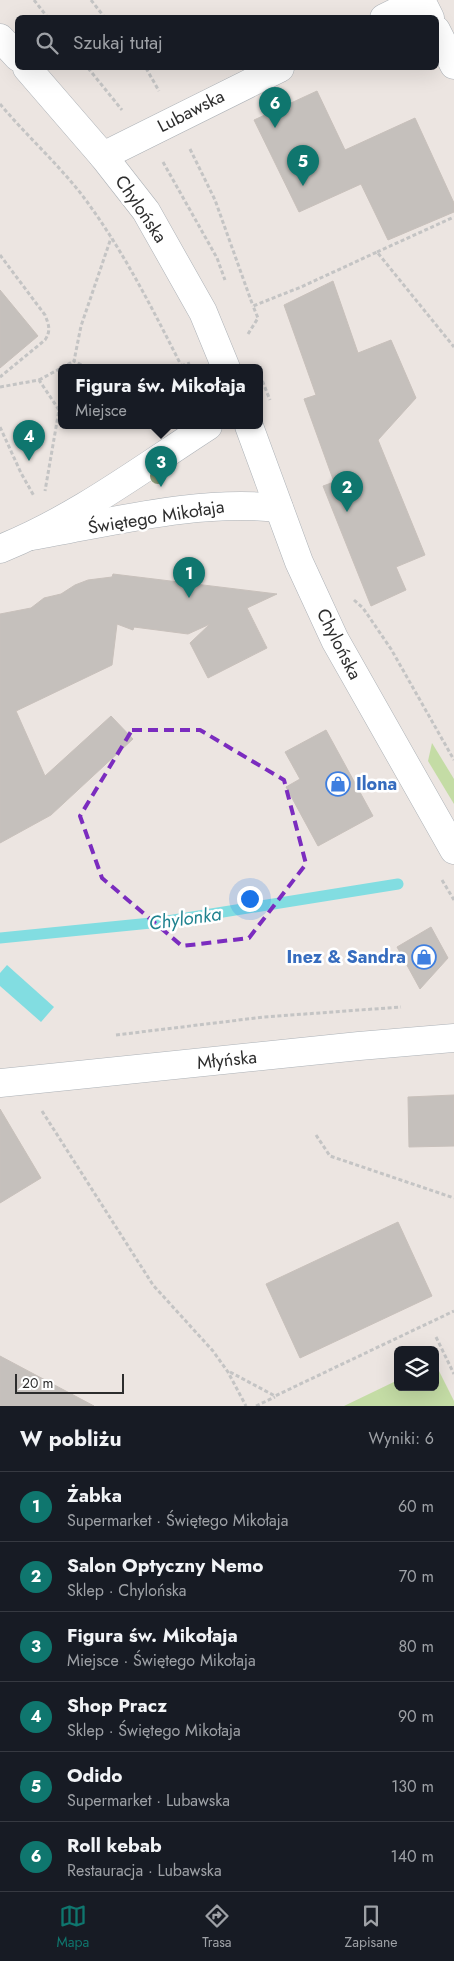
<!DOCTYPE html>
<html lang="pl">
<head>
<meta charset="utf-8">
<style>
	body { margin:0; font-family:Jost,sans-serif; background:#20242c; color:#f1f3f6 }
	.controls { position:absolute; right:15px; bottom:15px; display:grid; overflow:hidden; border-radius:8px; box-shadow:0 5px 20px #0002 }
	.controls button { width:45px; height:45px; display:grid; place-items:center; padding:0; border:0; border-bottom:1px solid #363941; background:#171b24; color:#f1f3f6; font:25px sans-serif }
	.scale { position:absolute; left:15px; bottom:12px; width:109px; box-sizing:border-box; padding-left:5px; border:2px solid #2d2d2d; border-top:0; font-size:14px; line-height:18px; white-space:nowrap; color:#2d2d2d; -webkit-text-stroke:4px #fff; paint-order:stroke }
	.you { position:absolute; left:249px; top:898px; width:18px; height:18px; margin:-12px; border:4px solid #fff; border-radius:50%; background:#1a73e8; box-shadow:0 0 0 8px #1a73e833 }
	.badge { display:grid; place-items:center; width:32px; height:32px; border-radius:50%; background:#0f766e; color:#fff; font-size:16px; font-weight:700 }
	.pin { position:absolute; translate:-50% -41px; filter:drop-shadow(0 1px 2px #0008) }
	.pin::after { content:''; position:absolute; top:26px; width:18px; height:15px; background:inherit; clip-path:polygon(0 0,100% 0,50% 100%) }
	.popup { position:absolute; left:58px; top:364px; width:205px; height:65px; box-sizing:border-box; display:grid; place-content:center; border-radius:8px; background:#171b24; filter:drop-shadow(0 1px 4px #0005); font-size:16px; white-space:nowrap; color:#9ea1a6 }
	.popup b { font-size:19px; color:#f1f3f6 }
	.popup::after { content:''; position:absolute; left:50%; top:100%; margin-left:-10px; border:10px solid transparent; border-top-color:#171b24 }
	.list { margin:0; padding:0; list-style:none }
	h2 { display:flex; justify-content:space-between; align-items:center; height:65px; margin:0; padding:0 20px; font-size:21px }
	h2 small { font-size:16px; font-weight:400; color:#9ea1a6 }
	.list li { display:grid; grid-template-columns:32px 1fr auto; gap:15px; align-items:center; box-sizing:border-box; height:70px; padding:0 20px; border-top:1px solid #363941 }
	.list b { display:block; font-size:19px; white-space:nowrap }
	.list p { margin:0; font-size:16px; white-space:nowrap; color:#9ea1a6 }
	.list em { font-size:16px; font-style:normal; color:#9ea1a6 }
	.icon { flex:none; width:28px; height:28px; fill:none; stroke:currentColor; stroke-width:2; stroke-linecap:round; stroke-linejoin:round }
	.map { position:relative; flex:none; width:454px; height:1406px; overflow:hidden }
	.search { position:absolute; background:#171b24; box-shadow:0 5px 20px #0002; left:15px; right:15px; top:15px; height:55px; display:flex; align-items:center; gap:12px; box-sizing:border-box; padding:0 18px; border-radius:8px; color:#9ea1a6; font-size:19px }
	.sheet { height:485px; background:#171b24 }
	nav { display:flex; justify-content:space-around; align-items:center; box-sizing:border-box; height:70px; border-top:1px solid #363941; background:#171b24; font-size:14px; color:#9ea1a6 }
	nav a { display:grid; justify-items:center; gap:2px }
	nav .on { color:#0f766e }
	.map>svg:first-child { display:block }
	.green { fill:#c4dca5 }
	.water { fill:#82dde1 }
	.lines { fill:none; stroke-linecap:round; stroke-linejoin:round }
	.stream { stroke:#82dde1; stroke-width:11 }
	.building { fill:#c5c0bc; stroke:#c8c0bb }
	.minor-casing { stroke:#adb2b7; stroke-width:29 }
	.tertiary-casing { stroke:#adb2b7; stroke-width:29 }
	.path { stroke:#c4c4c4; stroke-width:3; stroke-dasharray:4 2.5; stroke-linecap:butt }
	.minor { stroke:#fff; stroke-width:28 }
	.tertiary { stroke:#fff; stroke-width:28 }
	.tree { fill:#8d9d79 }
	.marked { fill:none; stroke:#7b2cbf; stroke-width:4; stroke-dasharray:10 6; stroke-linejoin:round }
	.labels { text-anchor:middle; stroke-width:5; stroke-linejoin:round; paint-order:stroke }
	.street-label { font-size:18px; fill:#2d2d2d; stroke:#fff }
	.shop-label { font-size:18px; font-weight:bold; fill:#366cbe; stroke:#fff; text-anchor:start }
	.water-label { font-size:19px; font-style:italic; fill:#1f828f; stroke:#fff }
</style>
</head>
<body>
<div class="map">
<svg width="454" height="1406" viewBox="0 0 454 1406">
	<rect width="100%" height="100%" fill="#ece5e1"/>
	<!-- green -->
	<g class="green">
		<path d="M 432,743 L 454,779 L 454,804 L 428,761 Z"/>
		<path d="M 435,1363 L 454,1401 L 454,1406 L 344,1406 L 398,1380 L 398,1387 L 435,1387 Z"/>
	</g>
	<!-- water -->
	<path class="water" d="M 7,965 L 54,1007 L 41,1022 L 0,986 L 0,973 Z"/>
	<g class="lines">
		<!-- stream -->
		<path class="stream" d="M 0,938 L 161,922 L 398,884"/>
	</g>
	<!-- building -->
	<g class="building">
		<path d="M 317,91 L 345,150 L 415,118 L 454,203 L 454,212 L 388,240 L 361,184 L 299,212 L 254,120 Z"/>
		<path d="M 333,281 L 358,353 L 391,340 L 416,398 L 378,440 L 425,555 L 396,567 L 406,590 L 371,606 L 323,486 L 334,482 L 304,399 L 316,395 L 284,305 Z"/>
		<path d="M 0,290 L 38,336 L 0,368 Z"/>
		<path d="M 113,574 L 277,594 L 247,608 L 267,648 L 208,678 L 190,643 L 210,624 L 188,634 L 134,627 L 133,630 L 117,624 L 112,665 L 16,711 L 45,776 L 111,716 L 133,739 L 51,815 L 0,843 L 0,614 L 31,608 L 44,598 L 61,594 L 75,585 L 88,580 L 112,577 Z"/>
		<path d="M 326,730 L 373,816 L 318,846 L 286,787 L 300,779 L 285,752 Z"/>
		<path d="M 431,927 L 448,958 L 420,989 L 397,947 Z"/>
		<path d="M 454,1095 L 454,1146 L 409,1147 L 408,1097 Z"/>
		<path d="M 0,1109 L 41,1178 L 0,1203 Z"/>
		<path d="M 398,1222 L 432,1296 L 300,1358 L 266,1284 Z"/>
		<path d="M 0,1356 L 94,1406 L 0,1406 Z"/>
	</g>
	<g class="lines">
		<!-- minor casing -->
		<g class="minor-casing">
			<g id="minor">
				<path d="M 384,18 L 421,0 L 430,18"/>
				<path d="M 436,30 L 454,65"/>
				<path d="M 103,156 L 280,68"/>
				<path d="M 32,536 C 113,522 197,499 279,508"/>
				<path d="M 0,549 C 75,519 140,470 208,426"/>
				<path d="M 0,1083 L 359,1046 L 454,1038"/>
			</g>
		</g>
		<!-- tertiary casing -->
		<g class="tertiary-casing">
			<g id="tertiary">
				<path d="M 0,38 L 18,57"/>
				<path d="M 27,68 L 103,156 L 146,211 L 203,312 L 226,368"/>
				<path d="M 249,426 L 299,562 L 335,640 L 454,850"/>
			</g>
		</g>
		<!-- path -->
		<g class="path">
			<path d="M 34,0 L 48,18"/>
			<path d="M 91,0 L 105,18"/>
			<path d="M 88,68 L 122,110"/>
			<path d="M 146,68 L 159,91"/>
			<path d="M 0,104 C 26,135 57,163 82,195 C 122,248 152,308 182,367"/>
			<path d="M 190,149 L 215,200 L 253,306"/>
			<path d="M 163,162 L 217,258 L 225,280"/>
			<path d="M 377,252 L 454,217"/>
			<path d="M 0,255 L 45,315 C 49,325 51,331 45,340 L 0,377"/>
			<path d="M 248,334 L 258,318 L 253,306 L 301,287 L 377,252 L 454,347"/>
			<path d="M 72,368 L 74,361"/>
			<path d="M 87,368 L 74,361 L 81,326 L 111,238"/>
			<path d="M 175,368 L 190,363"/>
			<path d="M 260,375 L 270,400"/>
			<path d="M 39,380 L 74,361"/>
			<path d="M 0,387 L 39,380 L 59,410 L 45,491"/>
			<path d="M 59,409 L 62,400"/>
			<path d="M 0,427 L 21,473 L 34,496"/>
			<path d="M 354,600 L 363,608 L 391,649 L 454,760"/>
			<path d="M 442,880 L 454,900"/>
			<path d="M 116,1035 L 264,1017 L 401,1007"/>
			<path d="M 42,1111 L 153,1285 L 213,1351 L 228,1372 L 246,1406"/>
			<path d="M 316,1135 L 330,1156 L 454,1198"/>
			<path d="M 436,1337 L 454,1374"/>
			<path d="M 230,1372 L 275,1396 L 454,1311"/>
			<path d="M 256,1406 L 275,1397"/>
		</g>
		<!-- minor -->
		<use href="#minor" class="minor"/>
		<!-- tertiary -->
		<use href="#tertiary" class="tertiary"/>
	</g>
	<!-- trees -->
	<circle class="tree" cx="158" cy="476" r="8"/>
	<!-- marked area -->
	<path class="marked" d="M 132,730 L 200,730 L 284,780 L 306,864 L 249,938 L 182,946 L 102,878 L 80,816 Z"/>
	<!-- icons -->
	<defs>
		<g id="shop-ring" transform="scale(1.25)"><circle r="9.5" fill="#fff" stroke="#3f7fe0" stroke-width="1.5"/><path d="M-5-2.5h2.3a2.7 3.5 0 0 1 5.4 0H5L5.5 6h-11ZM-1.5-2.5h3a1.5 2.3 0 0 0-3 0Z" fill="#3f7fe0"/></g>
	</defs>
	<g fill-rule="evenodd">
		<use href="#shop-ring" x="338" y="784"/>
		<use href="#shop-ring" x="424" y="957"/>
	</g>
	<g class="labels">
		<!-- street labels -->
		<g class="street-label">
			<text transform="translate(191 111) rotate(-27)" y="6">Lubawska</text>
			<text transform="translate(141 209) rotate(56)" y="6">Chylońska</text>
			<text transform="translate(156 517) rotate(-9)" y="6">Świętego Mikołaja</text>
			<text transform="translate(339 644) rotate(63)" y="6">Chylońska</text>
			<text transform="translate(227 1060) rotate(-6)" y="6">Młyńska</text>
		</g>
		<!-- shop labels -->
		<g class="shop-label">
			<text x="356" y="790">Ilona</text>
			<text x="406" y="963" text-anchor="end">Inez &amp; Sandra</text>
		</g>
		<!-- water labels -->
		<g class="water-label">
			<text transform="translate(185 918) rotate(-8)" y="7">Chylonka</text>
		</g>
	</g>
</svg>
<div class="controls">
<button><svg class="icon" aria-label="layers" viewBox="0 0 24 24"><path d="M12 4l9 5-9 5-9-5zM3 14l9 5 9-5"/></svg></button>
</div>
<div class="scale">20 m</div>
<div class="you"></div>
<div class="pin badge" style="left:189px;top:598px">1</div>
<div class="pin badge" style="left:347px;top:512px">2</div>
<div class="pin badge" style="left:161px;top:487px">3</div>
<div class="popup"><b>Figura św. Mikołaja</b>Miejsce</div>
<div class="pin badge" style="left:29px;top:461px">4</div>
<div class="pin badge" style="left:303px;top:186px">5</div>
<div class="pin badge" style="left:275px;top:128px">6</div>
<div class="search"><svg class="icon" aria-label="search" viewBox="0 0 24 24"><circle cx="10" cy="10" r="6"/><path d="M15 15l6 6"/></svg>Szukaj tutaj</div>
</div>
<section class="sheet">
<h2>W pobliżu<small>Wyniki: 6</small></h2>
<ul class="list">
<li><span class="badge">1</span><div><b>Żabka</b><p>Supermarket · Świętego Mikołaja</p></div><em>60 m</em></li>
<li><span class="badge">2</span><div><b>Salon Optyczny Nemo</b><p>Sklep · Chylońska</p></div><em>70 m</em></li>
<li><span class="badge">3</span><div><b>Figura św. Mikołaja</b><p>Miejsce · Świętego Mikołaja</p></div><em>80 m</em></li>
<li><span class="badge">4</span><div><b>Shop Pracz</b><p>Sklep · Świętego Mikołaja</p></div><em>90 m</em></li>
<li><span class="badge">5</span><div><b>Odido</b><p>Supermarket · Lubawska</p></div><em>130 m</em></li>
<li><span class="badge">6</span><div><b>Roll kebab</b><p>Restauracja · Lubawska</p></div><em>140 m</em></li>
</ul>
</section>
<nav>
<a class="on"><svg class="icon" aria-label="map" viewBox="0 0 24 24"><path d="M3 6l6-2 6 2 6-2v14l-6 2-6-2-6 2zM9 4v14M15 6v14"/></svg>Mapa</a>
<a><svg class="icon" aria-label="directions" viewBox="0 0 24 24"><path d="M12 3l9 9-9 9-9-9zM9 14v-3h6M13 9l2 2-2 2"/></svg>Trasa</a>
<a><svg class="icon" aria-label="saved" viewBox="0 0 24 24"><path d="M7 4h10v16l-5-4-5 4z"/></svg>Zapisane</a>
</nav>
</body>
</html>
